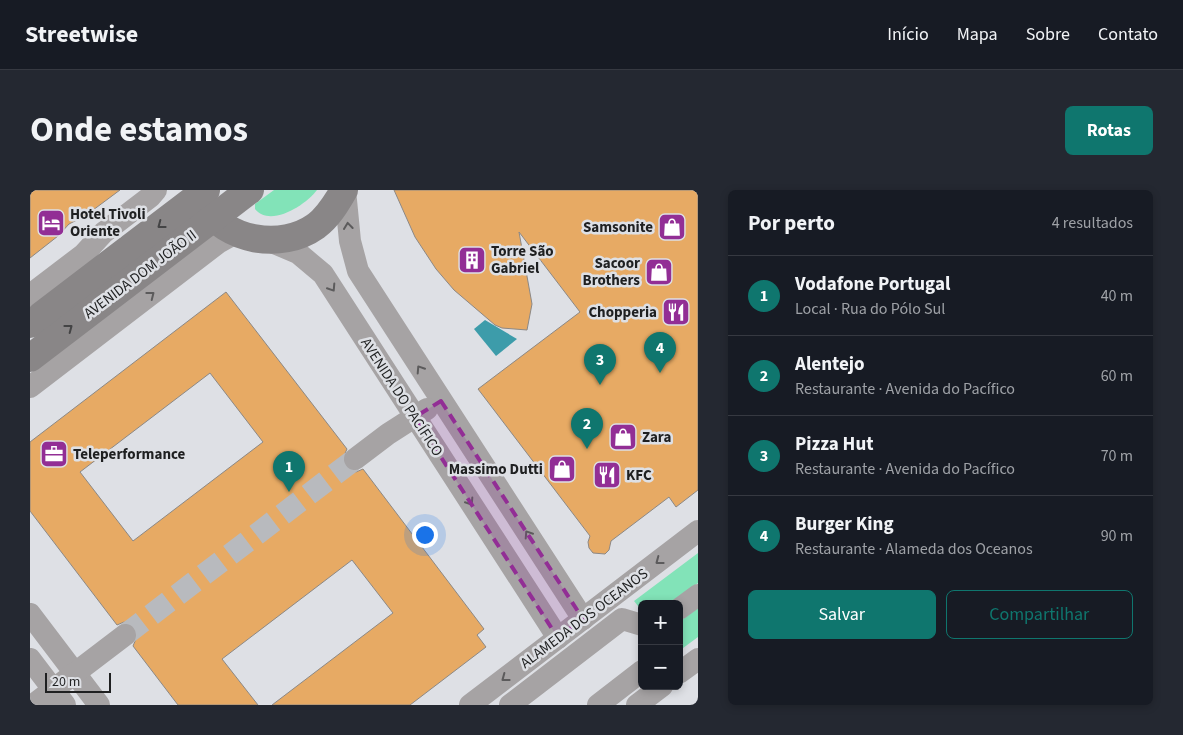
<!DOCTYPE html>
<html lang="pt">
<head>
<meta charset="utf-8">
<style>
	body { margin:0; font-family:"Source Sans 3",sans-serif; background:#242831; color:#f1f3f6 }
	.controls { position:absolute; right:15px; bottom:15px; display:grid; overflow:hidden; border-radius:8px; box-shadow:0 2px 8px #0003 }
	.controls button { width:45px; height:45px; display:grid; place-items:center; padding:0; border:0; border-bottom:1px solid #363941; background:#171b24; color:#f1f3f6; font:25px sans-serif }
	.scale { position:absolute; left:15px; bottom:12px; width:66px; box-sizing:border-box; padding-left:5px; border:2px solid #1f2021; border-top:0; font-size:14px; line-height:18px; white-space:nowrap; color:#1f2021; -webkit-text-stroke:4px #dee0e5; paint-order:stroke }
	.you { position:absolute; left:394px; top:344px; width:18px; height:18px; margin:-12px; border:4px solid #fff; border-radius:50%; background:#1a73e8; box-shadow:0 0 0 8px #1a73e833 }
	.badge { display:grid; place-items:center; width:32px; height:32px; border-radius:50%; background:#0f766e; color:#fff; font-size:16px; font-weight:700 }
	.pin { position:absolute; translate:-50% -41px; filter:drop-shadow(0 1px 2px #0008) }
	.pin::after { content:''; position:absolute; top:26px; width:18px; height:15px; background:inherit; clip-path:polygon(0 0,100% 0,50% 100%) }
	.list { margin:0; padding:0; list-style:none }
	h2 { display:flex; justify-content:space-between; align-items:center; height:65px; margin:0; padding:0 20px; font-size:21px }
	h2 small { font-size:16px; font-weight:400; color:#9ea1a6 }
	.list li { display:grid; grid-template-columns:32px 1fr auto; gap:15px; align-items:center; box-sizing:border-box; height:80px; padding:0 20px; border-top:1px solid #363941 }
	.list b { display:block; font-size:19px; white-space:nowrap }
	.list p { margin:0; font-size:16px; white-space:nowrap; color:#9ea1a6 }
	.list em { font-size:16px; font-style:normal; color:#9ea1a6 }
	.actions { display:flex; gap:10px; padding:15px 20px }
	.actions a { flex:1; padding:11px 0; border:1px solid #0f766e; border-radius:8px; text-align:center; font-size:18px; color:#0f766e }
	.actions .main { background:#0f766e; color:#fff }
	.map { position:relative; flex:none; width:668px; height:515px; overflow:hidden; border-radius:8px }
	header { display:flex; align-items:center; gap:30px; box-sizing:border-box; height:70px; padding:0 25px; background:#171b24; border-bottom:1px solid #363941 }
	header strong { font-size:24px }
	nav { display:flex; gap:28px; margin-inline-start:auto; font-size:18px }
	.intro { display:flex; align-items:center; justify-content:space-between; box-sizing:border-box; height:120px; padding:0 30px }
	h1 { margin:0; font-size:35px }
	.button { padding:12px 22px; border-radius:8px; background:#0f766e; color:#fff; font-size:18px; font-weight:700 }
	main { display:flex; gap:30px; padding:0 30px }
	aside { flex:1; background:#171b24; border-radius:8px; box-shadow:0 2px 8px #0003 }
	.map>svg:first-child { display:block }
	.green { fill:#82e3b8 }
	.water { fill:#3d9caa }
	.building { fill:#e7aa64; stroke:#8c8885; fill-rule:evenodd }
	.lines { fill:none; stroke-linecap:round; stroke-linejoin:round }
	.street-tunnel { stroke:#b8babe; stroke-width:22; stroke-dasharray:22 11; stroke-linecap:butt }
	.street { stroke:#a6a3a4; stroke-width:22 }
	.secondary { stroke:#898687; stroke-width:28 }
	.oneway { stroke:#444445 }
	.oneway2 { stroke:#5c5b5c }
	.marked { fill:#922e95; fill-opacity:0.2; stroke:#922e95; stroke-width:4; stroke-dasharray:10 6; stroke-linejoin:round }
	.labels { text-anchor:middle; stroke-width:5; stroke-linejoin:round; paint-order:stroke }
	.poi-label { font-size:15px; font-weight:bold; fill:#1f2021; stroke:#dee0e5; text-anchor:start }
	.street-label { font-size:15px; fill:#1f2021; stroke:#dee0e5 }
</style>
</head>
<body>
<header>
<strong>Streetwise</strong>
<nav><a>Início</a><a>Mapa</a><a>Sobre</a><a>Contato</a></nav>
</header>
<div class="intro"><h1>Onde estamos</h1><a class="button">Rotas</a></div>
<main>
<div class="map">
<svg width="668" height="515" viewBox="0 0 668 515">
	<rect width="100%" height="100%" fill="#dee0e5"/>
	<!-- green -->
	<g class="green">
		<path d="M 244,0 L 287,0 C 276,15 240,38 225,19 L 225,14 Z"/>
		<path d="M 668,363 L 668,393 L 640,414 L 612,414 L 612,421 L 604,411 Z"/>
		<path d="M 668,418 L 668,447 L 649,461 L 649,432 Z"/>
	</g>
	<!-- water -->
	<path class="water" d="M 455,130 L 487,149 L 466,166 L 444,139 Z"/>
	<!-- building -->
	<g class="building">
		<path d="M 0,0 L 90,0 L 55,26 L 39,34 L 28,46 L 0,68 Z"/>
		<path d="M 364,0 L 668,0 L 668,300 L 646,317 L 639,307 L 581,351 L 579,360 L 575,364 L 563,363 L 559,358 L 558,352 L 560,346 L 448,199 L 550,122 L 489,42 L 502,114 L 497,140 L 472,138 L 465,135 L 424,100 L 406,79 L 385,47 Z"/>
		<path d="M 196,102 L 317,259 L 312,270 L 315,277 L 326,282 L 333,279 L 454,439 L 447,445 L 456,457 L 380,515 L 242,515 L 363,423 L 322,370 L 192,469 L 228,515 L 148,515 L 103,456 L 108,444 L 105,437 L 94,432 L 87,435 L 0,321 L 0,252 ZM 180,183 L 233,252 L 103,351 L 50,282 Z"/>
	</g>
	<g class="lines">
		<!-- street-tunnel -->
		<path class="street-tunnel" d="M 95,445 L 325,269"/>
		<!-- street -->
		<g class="street">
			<path d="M 315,0 L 320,51 L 328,81 L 553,429"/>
			<path d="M 237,50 L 268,63 L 293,84 L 528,448"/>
			<path d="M 0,105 L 54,64 L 73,43 L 120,7 L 126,0"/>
			<path d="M 0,197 L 188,53 L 206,43"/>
			<path d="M 325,269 L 358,244 L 397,219"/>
			<path d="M 649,419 L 668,405"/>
			<path d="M 0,424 L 69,515"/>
			<path d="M 0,469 L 35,515"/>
			<path d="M 649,483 L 668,469"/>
			<path d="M 3,515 L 95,445"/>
			<path d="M 440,515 L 668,341"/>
			<path d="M 480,515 L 592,429 L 612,435"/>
			<path d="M 568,515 L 612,481"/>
			<path d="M 607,515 L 632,496"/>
		</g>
		<!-- secondary -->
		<g class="secondary">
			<path d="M 173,15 C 196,51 251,61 286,36 C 298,27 306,14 314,0"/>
			<path d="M 0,134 L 176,0"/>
			<path d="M 0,168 L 220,0"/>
		</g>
	</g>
	<!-- one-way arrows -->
	<defs><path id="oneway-chevron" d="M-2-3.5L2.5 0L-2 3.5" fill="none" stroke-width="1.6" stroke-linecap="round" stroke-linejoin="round" transform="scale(1.25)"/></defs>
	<g class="oneway">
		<use href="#oneway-chevron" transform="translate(131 35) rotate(143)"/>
		<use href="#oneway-chevron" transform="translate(39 138) rotate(-37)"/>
	</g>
	<g class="oneway2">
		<use href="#oneway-chevron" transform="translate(318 36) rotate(-97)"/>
		<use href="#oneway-chevron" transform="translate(302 98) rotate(57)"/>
		<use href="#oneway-chevron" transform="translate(121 105) rotate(-38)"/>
		<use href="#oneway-chevron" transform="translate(390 179) rotate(-123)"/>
		<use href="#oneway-chevron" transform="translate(440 312) rotate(57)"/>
		<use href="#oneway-chevron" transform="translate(498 344) rotate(-123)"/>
		<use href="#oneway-chevron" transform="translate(629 371) rotate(143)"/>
		<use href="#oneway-chevron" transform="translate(475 488) rotate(143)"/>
	</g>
	<!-- marked area -->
	<path class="marked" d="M 411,211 L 553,429 L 528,448 L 385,227 Z"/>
	<!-- icons -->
	<defs>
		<g id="hotel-square" transform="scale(1.4375)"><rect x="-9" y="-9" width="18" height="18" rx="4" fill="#922e95" stroke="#dee0e5"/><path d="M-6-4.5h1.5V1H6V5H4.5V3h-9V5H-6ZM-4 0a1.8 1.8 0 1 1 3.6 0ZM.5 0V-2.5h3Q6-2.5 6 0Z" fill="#fff"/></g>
		<g id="shop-square" transform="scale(1.4375)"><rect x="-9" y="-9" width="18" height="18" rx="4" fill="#922e95" stroke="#dee0e5"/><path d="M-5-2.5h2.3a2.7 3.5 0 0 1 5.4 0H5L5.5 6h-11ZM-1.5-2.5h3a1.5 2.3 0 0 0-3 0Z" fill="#fff"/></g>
		<g id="building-square" transform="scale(1.4375)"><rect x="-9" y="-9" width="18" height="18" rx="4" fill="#922e95" stroke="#dee0e5"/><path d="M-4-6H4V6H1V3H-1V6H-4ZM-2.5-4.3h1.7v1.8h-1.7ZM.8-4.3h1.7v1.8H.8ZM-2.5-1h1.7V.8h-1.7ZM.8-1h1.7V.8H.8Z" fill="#fff"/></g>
		<g id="restaurant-square" transform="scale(1.4375)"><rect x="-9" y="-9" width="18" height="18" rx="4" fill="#922e95" stroke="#dee0e5"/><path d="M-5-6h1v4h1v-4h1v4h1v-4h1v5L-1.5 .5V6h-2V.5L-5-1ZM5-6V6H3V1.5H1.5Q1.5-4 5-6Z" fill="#fff"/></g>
		<g id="office-square" transform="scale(1.4375)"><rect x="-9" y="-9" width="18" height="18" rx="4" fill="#922e95" stroke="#dee0e5"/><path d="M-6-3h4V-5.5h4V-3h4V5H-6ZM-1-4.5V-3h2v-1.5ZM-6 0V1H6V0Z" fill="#fff"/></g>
	</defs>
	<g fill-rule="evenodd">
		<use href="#hotel-square" x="21" y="33"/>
		<use href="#shop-square" x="642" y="37"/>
		<use href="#building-square" x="442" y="70"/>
		<use href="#shop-square" x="629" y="82"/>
		<use href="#restaurant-square" x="646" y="122"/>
		<use href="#shop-square" x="593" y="247"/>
		<use href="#office-square" x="24" y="264"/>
		<use href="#shop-square" x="532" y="279"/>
		<use href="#restaurant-square" x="577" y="285"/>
	</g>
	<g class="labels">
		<!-- poi labels -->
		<g class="poi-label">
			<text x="40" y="29">Hotel Tivoli<tspan x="40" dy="17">Oriente</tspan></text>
			<text x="623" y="42" text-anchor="end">Samsonite</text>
			<text x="461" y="66">Torre São<tspan x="461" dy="17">Gabriel</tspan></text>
			<text x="610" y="78" text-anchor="end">Sacoor<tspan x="610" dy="17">Brothers</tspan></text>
			<text x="627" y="127" text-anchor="end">Chopperia</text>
			<text x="612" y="252">Zara</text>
			<text x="43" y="269">Teleperformance</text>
			<text x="513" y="284" text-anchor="end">Massimo Dutti</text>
			<text x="596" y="290">KFC</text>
		</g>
		<!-- street labels -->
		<g class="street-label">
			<text transform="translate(110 84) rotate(-37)" y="5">AVENIDA DOM JOÃO II</text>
			<text transform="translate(372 207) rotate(57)" y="5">AVENIDA DO PACÍFICO</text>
			<text transform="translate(554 428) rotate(-37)" y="5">ALAMEDA DOS OCEANOS</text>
		</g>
	</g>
</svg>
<div class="controls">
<button>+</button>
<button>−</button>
</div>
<div class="scale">20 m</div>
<div class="you"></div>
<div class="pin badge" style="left:259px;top:302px">1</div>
<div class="pin badge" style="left:557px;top:259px">2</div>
<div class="pin badge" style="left:570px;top:195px">3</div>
<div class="pin badge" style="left:630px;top:183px">4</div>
</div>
<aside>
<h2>Por perto<small>4 resultados</small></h2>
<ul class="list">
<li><span class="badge">1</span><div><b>Vodafone Portugal</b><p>Local · Rua do Pólo Sul</p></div><em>40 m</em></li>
<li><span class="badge">2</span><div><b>Alentejo</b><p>Restaurante · Avenida do Pacífico</p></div><em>60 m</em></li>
<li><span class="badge">3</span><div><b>Pizza Hut</b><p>Restaurante · Avenida do Pacífico</p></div><em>70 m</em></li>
<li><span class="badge">4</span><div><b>Burger King</b><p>Restaurante · Alameda dos Oceanos</p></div><em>90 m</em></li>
</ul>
<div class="actions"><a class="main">Salvar</a><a>Compartilhar</a></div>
</aside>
</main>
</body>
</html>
